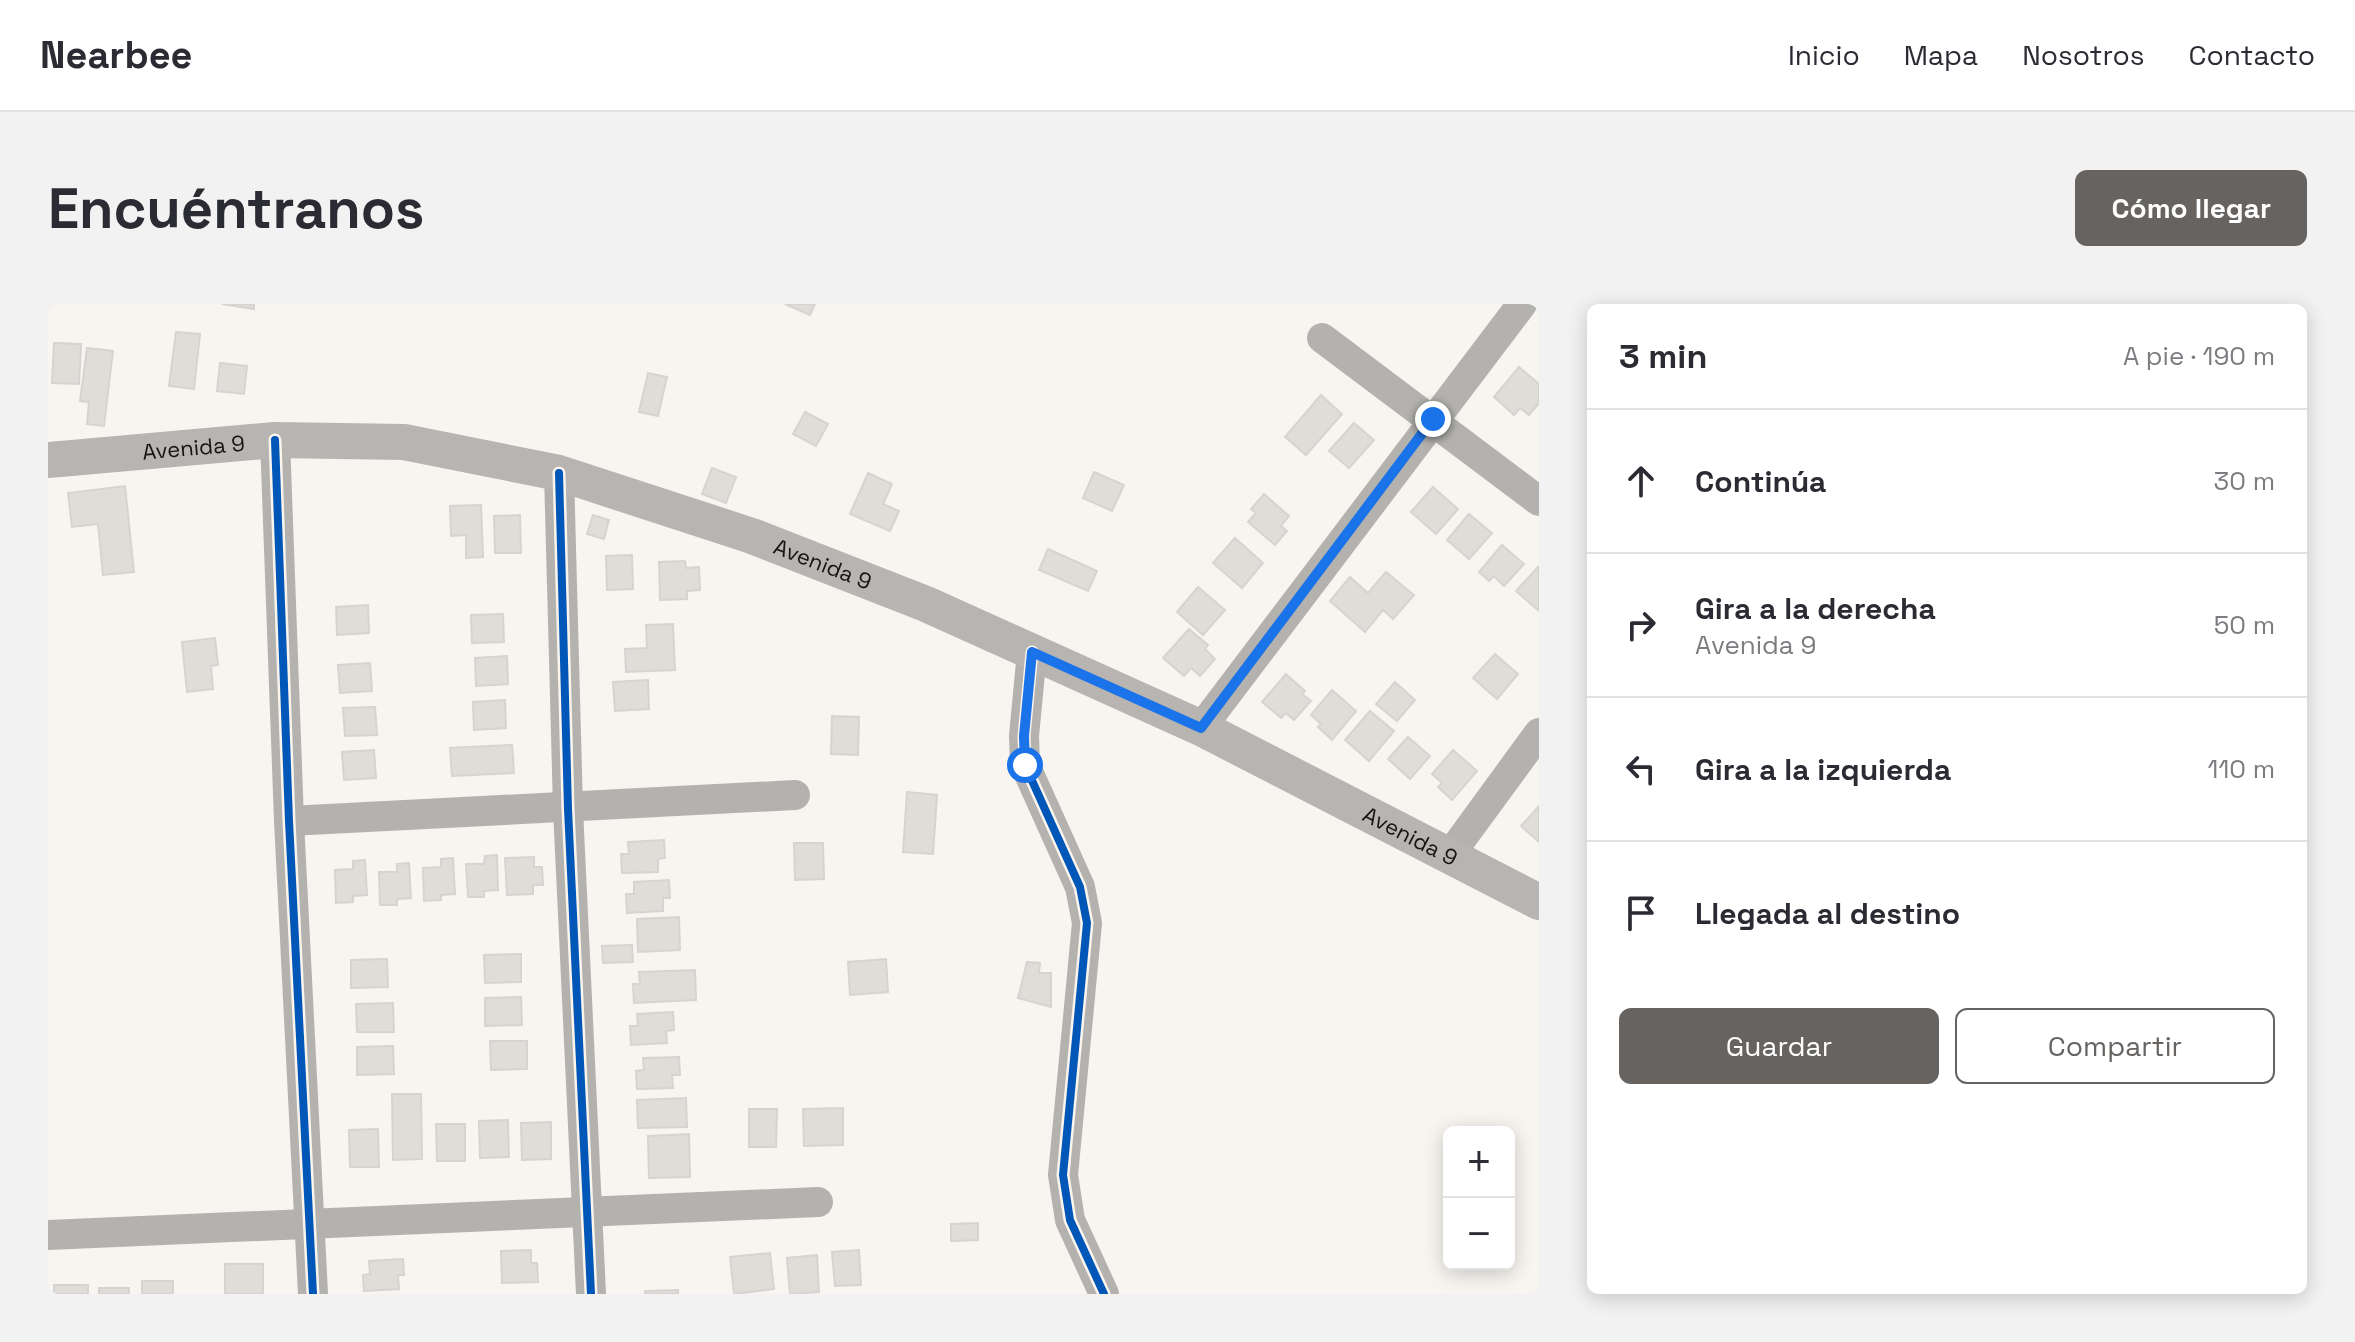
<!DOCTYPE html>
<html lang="es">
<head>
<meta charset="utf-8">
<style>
	body { margin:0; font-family:"Space Grotesk",sans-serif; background:#f2f2f3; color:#2b2b33 }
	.controls { position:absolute; right:24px; bottom:24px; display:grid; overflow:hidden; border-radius:12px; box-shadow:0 4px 20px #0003 }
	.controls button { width:72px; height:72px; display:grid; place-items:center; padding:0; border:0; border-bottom:2px solid #e1e1e2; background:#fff; color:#2b2b33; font:40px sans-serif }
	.stop { position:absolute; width:24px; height:24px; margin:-18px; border:6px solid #1a73e8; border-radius:50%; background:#fff }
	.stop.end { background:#1a73e8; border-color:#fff; box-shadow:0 2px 8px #0008 }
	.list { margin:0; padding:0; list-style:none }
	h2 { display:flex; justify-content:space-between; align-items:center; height:104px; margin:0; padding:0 32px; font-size:34px }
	h2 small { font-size:26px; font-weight:400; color:#7c7c81 }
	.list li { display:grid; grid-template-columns:52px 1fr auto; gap:24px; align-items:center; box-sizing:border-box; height:144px; padding:0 32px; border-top:2px solid #e1e1e2 }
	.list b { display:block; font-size:30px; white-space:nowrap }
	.list p { margin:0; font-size:26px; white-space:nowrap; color:#7c7c81 }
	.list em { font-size:26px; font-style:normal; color:#7c7c81 }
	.actions { display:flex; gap:16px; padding:24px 32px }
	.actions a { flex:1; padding:18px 0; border:2px solid #666360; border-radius:12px; text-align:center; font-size:28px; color:#666360 }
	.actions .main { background:#666360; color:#fff }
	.icon { flex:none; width:44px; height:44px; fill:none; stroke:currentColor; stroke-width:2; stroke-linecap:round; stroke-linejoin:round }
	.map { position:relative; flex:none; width:1491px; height:990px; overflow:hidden; border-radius:12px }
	header { display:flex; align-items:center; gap:48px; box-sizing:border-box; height:112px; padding:0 40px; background:#fff; border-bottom:2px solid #e1e1e2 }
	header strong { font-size:38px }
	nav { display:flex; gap:44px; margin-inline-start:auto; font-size:28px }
	.intro { display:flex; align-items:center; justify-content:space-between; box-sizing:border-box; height:192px; padding:0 48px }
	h1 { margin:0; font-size:56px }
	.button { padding:20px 36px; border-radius:12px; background:#666360; color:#fff; font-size:28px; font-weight:700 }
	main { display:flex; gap:48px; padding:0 48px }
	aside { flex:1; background:#fff; border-radius:12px; box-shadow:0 4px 20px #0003 }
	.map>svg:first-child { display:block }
	.building { fill:#e0ddd9; stroke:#d6d3d0; stroke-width:2 }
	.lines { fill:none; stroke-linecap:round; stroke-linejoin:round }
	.minor { stroke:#b3b2af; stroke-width:30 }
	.major { stroke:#b7b4b1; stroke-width:36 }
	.cycleway-casing { stroke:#fbf5ed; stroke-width:13 }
	.cycleway { stroke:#0057b8; stroke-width:8 }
	.route { stroke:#1a73e8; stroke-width:10 }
	.labels { text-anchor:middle; stroke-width:8; stroke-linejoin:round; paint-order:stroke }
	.street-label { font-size:22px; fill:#171512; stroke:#fbf5ed }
</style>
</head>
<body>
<header>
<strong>Nearbee</strong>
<nav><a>Inicio</a><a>Mapa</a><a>Nosotros</a><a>Contacto</a></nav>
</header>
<div class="intro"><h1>Encuéntranos</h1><a class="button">Cómo llegar</a></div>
<main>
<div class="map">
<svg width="1491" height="990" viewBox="0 0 1491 990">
	<rect width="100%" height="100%" fill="#f8f4f0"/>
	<!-- building -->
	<g class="building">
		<path d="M 174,0 L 206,0 L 206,5 Z"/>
		<path d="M 737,0 L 767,0 L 762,11 Z"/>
		<path d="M 128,28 L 152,30 L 146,85 L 121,82 Z"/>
		<path d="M 6,39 L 33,40 L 31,80 L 4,79 Z"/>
		<path d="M 39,44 L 65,47 L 56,122 L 39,120 L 41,98 L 32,97 Z"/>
		<path d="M 172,59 L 199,62 L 196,90 L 169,87 Z"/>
		<path d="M 1471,63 L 1491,80 L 1491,99 L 1481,111 L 1472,104 L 1466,111 L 1446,93 Z"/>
		<path d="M 600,69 L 619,73 L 610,112 L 591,108 Z"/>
		<path d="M 1273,91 L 1294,110 L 1258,151 L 1237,133 Z"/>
		<path d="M 757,108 L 780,120 L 768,142 L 745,130 Z"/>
		<path d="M 1306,119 L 1326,136 L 1301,164 L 1281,147 Z"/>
		<path d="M 664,164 L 688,173 L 678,199 L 654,190 Z"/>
		<path d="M 1046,168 L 1076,181 L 1064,207 L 1035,194 Z"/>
		<path d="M 820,169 L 844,180 L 835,200 L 851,207 L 842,227 L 802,210 Z"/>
		<path d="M 77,182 L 86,268 L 55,271 L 50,220 L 24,223 L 20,189 Z"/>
		<path d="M 1385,183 L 1410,205 L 1388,230 L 1363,208 Z"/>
		<path d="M 1216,190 L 1241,212 L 1233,222 L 1239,227 L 1227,241 L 1200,218 L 1208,209 L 1203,205 Z"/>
		<path d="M 433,201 L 435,253 L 418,254 L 418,231 L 403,232 L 402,202 Z"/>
		<path d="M 1421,210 L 1444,229 L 1421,255 L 1399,236 Z"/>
		<path d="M 472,211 L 473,249 L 447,249 L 446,212 Z"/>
		<path d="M 545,211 L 561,216 L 556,235 L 539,230 Z"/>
		<path d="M 1187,234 L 1215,259 L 1194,284 L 1165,259 Z"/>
		<path d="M 1454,241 L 1476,260 L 1456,282 L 1446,272 L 1441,277 L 1431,268 Z"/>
		<path d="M 1000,245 L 1049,267 L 1040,287 L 991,266 Z"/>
		<path d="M 584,251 L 585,285 L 559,286 L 558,252 Z"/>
		<path d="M 637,257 L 638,264 L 651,263 L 652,286 L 639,287 L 639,295 L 612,296 L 611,258 Z"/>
		<path d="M 1490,263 L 1491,264 L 1491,307 L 1468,287 Z"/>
		<path d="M 1338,268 L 1366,291 L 1345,315 L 1335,306 L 1317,328 L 1282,297 L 1302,273 L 1320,289 Z"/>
		<path d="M 1150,283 L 1177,306 L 1155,331 L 1129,308 Z"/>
		<path d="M 320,301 L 321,329 L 289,331 L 288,303 Z"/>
		<path d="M 455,310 L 456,338 L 424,339 L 423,311 Z"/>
		<path d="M 625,320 L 627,366 L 578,368 L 577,345 L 599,344 L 598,321 Z"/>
		<path d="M 1141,325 L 1160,341 L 1157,345 L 1167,355 L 1152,372 L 1143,364 L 1136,372 L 1115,354 Z"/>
		<path d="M 167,334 L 170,361 L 163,362 L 165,385 L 139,388 L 134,338 Z"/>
		<path d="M 1447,350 L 1470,370 L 1449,395 L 1425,374 Z"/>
		<path d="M 459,352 L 460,380 L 428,382 L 427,354 Z"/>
		<path d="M 322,359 L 324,387 L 292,389 L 290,361 Z"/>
		<path d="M 1238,370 L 1257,387 L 1254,390 L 1263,397 L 1246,416 L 1238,409 L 1233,414 L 1214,398 Z"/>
		<path d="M 600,376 L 601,405 L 567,407 L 565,378 Z"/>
		<path d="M 1347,378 L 1367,396 L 1349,417 L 1328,400 Z"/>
		<path d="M 1284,386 L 1308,407 L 1284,436 L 1270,423 L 1273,420 L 1263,411 Z"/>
		<path d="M 457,396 L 458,424 L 426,426 L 425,398 Z"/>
		<path d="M 327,403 L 329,431 L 297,432 L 295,404 Z"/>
		<path d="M 1322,407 L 1346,427 L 1321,457 L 1297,436 Z"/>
		<path d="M 784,412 L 811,413 L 810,451 L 783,450 Z"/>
		<path d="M 1360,433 L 1382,452 L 1362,475 L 1340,455 Z"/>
		<path d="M 464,441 L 466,469 L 404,472 L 402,444 Z"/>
		<path d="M 326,446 L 328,474 L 296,476 L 294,448 Z"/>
		<path d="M 1405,446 L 1429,467 L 1404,496 L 1390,483 L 1394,479 L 1384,470 Z"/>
		<path d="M 859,488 L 889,491 L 885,550 L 855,548 Z"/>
		<path d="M 1491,502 L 1491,538 L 1473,522 Z"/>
		<path d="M 616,536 L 617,554 L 610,555 L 610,568 L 574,569 L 573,550 L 581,550 L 580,538 Z"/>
		<path d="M 746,539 L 775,539 L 776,575 L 747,576 Z"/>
		<path d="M 449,551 L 450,586 L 436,587 L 436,593 L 420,593 L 418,560 L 436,560 L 437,552 Z"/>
		<path d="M 486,553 L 486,563 L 494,563 L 495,581 L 485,581 L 485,590 L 459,591 L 457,554 Z"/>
		<path d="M 405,554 L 407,590 L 393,591 L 393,596 L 376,597 L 375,564 L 393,563 L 393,555 Z"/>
		<path d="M 317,556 L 319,591 L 305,592 L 305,598 L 288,599 L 287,566 L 305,565 L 305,557 Z"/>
		<path d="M 361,559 L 363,594 L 349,595 L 349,601 L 332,601 L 331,568 L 349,568 L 349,560 Z"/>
		<path d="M 621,576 L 622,594 L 615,594 L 615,607 L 579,609 L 578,590 L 586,590 L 586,578 Z"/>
		<path d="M 631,613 L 632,646 L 590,648 L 589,615 Z"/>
		<path d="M 584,641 L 585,658 L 555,659 L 554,642 Z"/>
		<path d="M 473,650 L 473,678 L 437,679 L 436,651 Z"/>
		<path d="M 339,655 L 340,683 L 303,684 L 303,656 Z"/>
		<path d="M 838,655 L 840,688 L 802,691 L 800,658 Z"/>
		<path d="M 979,658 L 992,659 L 991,669 L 1003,669 L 1003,703 L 970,694 Z"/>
		<path d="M 647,666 L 648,696 L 586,699 L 585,680 L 592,680 L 591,668 Z"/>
		<path d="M 473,693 L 474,721 L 437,722 L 437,694 Z"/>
		<path d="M 345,699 L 346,728 L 309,728 L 308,700 Z"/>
		<path d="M 625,708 L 626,726 L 618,727 L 619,739 L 583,741 L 582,722 L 590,722 L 589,710 Z"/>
		<path d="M 442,737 L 479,737 L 479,765 L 443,766 Z"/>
		<path d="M 345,742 L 346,770 L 309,771 L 309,743 Z"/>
		<path d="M 631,753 L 632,771 L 624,771 L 625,784 L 589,785 L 588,767 L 596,766 L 595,754 Z"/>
		<path d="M 344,790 L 373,790 L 374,855 L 345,856 Z"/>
		<path d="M 638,794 L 639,823 L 590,824 L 589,796 Z"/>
		<path d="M 795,804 L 795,841 L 756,842 L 755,805 Z"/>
		<path d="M 701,805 L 729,805 L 728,843 L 701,843 Z"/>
		<path d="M 460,816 L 461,853 L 432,854 L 431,817 Z"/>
		<path d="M 503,818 L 503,855 L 474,856 L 473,819 Z"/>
		<path d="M 388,820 L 417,820 L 417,857 L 389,857 Z"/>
		<path d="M 330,825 L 331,863 L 302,863 L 301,826 Z"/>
		<path d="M 641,830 L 642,873 L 601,874 L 600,832 Z"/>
		<path d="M 930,919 L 930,936 L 903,937 L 903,920 Z"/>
		<path d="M 483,946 L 483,959 L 489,959 L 490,978 L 454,979 L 453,947 Z"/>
		<path d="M 811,946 L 813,981 L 787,982 L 784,948 Z"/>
		<path d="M 722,949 L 726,985 L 686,990 L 682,953 Z"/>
		<path d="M 769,951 L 771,988 L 742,990 L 739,954 Z"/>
		<path d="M 355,955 L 356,971 L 350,971 L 351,985 L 316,987 L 315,971 L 322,970 L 321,957 Z"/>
		<rect x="177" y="960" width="38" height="30"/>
		<rect x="94" y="977" width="31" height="13"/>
		<rect x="6" y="981" width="34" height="9"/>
		<rect x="51" y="984" width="30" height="6"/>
		<path d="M 630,986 L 630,990 L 597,990 L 597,987 Z"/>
	</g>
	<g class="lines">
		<!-- minor -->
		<g class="minor">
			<path d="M 1274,34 L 1491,197"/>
			<path d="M 227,136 L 241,517 L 265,990"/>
			<path d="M 511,169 L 520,505 L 543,990"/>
			<path d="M 984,348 L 976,432 L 977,461 L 1032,583 L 1039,619 L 1015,871 L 1022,916 L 1056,990"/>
			<path d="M 1153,424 L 1474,0"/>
			<path d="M 241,517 L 747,491"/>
			<path d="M 1401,552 L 1491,429"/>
			<path d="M 0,931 L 770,898"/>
		</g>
		<!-- major -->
		<path class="major" id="s1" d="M 0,156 L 227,136 L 356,138 L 511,169 L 704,232 L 878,300 L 1153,424 L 1491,598"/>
		<!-- cycleway casing -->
		<g class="cycleway-casing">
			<g id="cycleway">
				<path d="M 227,136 L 241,517 L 265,990"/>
				<path d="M 511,169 L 520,505 L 543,990"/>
				<path d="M 984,348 L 976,432 L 977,461 L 1032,583 L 1039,619 L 1015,871 L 1022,916 L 1056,990"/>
			</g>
		</g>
		<!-- cycleway -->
		<use href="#cycleway" class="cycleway"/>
	</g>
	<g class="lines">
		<!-- route -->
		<path class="route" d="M 977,461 L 976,432 L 984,348 L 1153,424 L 1385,115"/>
	</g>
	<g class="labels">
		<!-- street labels -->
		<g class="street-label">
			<text dy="8" stroke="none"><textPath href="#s1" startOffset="146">Avenida 9</textPath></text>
			<text dy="8" stroke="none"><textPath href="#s1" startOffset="794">Avenida 9</textPath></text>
			<text dy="8" stroke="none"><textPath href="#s1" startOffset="1442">Avenida 9</textPath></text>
		</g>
	</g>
</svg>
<div class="controls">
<button>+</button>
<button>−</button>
</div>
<div class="stop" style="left:977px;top:461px"></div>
<div class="stop end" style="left:1385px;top:115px"></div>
</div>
<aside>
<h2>3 min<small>A pie · 190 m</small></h2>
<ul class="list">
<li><svg class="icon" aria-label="ahead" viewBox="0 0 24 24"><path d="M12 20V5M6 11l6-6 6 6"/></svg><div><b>Continúa</b></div><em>30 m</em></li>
<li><svg class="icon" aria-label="right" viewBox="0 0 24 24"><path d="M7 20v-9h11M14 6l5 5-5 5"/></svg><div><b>Gira a la derecha</b><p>Avenida 9</p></div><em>50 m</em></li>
<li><svg class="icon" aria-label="left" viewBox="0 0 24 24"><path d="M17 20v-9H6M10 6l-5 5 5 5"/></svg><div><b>Gira a la izquierda</b></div><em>110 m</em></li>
<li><svg class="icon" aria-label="arrive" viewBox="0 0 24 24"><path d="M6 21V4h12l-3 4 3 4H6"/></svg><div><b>Llegada al destino</b></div></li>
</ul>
<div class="actions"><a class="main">Guardar</a><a>Compartir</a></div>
</aside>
</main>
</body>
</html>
